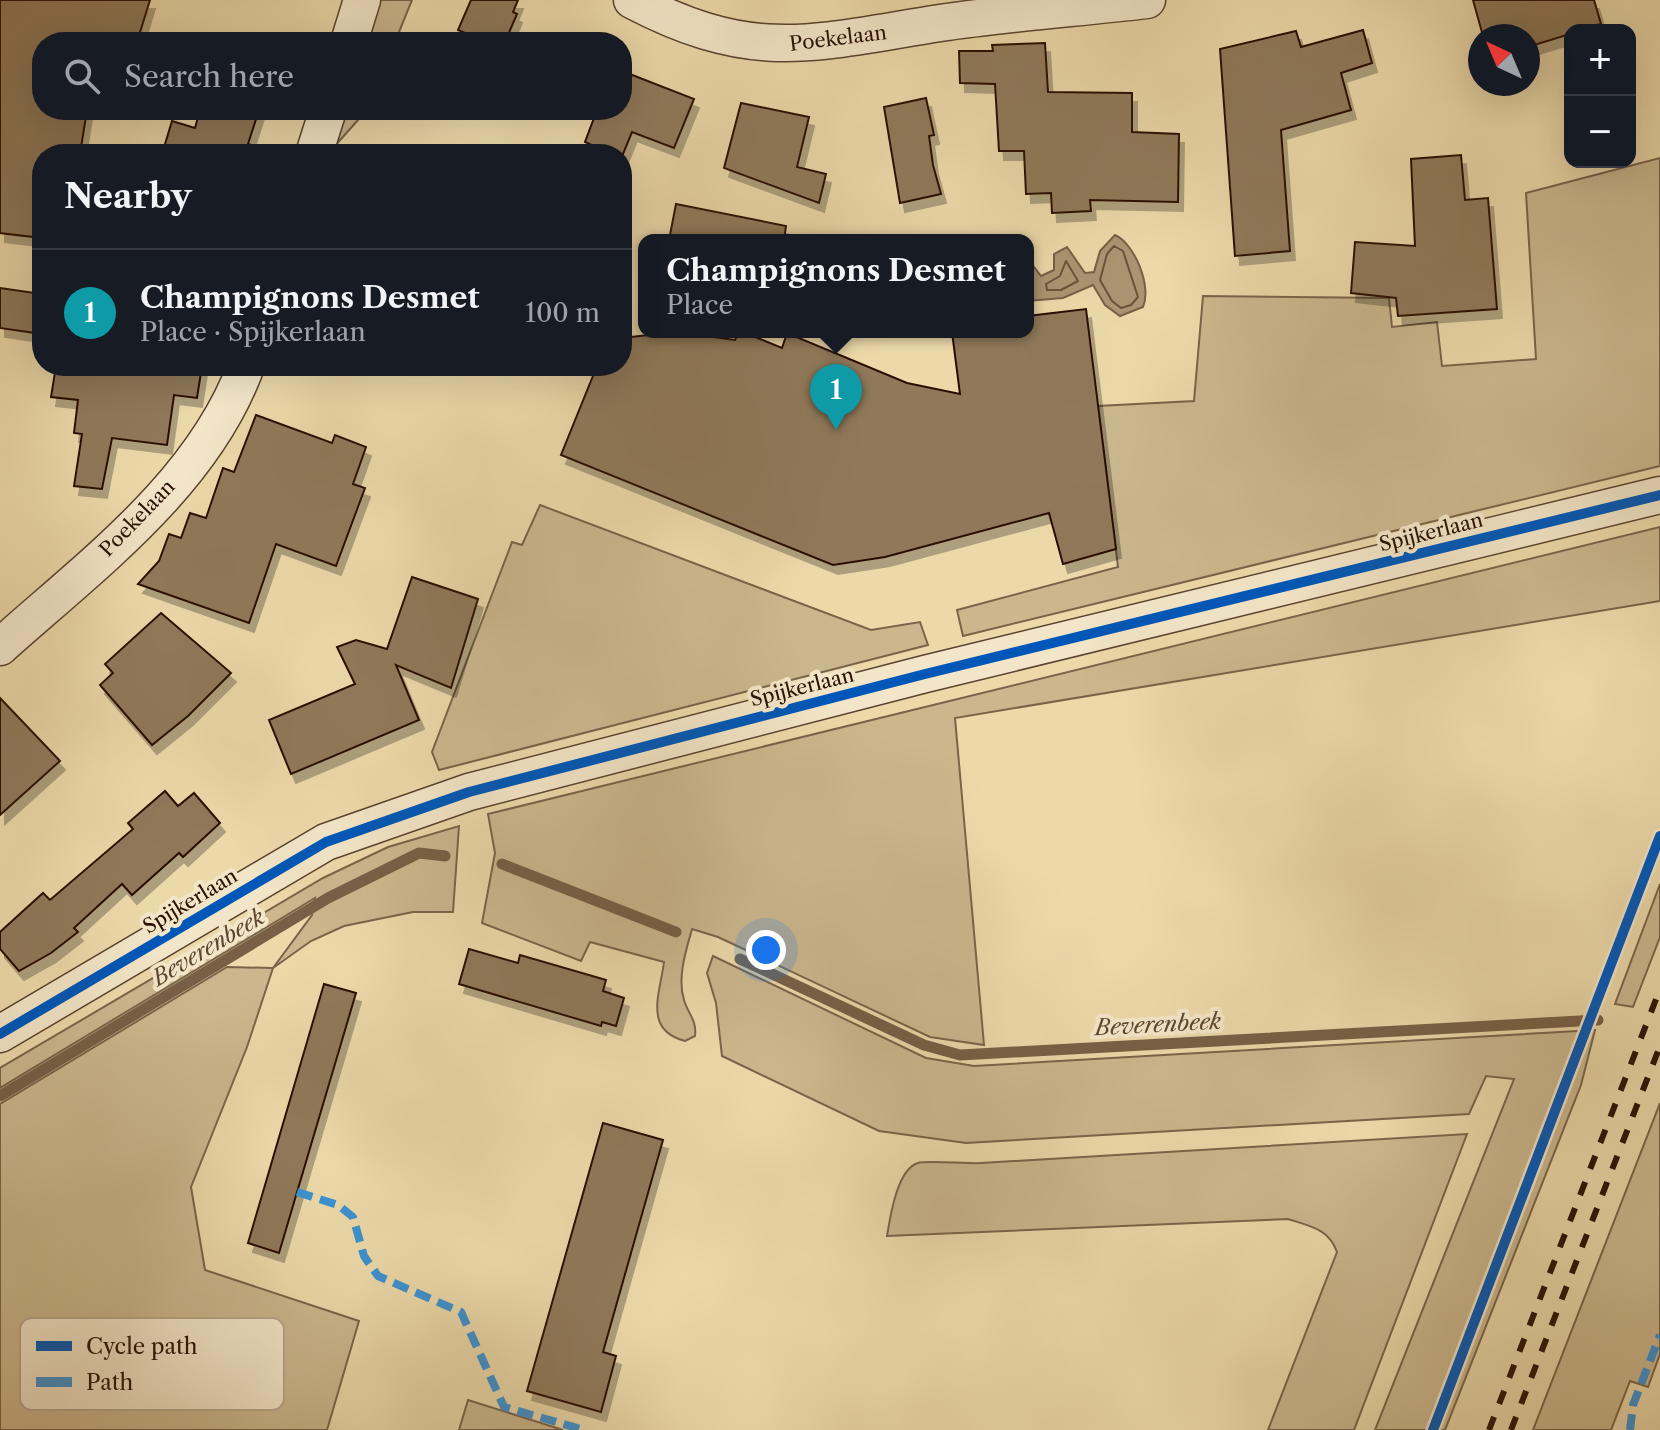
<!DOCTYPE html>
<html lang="en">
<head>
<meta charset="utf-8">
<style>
	body { margin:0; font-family:"Libre Caslon Text",serif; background:#242831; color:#f1f3f6 }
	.controls { position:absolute; right:24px; top:24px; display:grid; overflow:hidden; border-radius:16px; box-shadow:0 8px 32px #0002 }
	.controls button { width:72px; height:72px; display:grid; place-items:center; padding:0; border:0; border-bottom:2px solid #363941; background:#171b24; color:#f1f3f6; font:40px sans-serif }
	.compass { position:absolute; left:1468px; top:24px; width:72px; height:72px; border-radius:50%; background:#171b24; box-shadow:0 8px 32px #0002; rotate:316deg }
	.you { position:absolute; left:766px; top:950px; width:28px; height:28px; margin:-20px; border:6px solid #fff; border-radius:50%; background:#1a73e8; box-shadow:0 0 0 12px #1a73e833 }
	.badge { display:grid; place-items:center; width:52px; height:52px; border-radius:50%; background:#c59692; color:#fff; font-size:26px; font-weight:700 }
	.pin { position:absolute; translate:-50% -66px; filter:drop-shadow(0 2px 4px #0008) }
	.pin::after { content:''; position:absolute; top:42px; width:28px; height:24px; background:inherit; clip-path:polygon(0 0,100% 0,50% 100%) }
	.popup { position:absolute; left:638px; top:234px; width:396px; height:104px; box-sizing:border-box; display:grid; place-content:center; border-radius:16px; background:#171b24; filter:drop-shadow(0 2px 6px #0005); font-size:26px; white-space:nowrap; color:#9ea1a6 }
	.popup b { font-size:30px; color:#f1f3f6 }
	.popup::after { content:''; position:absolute; left:50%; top:100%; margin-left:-16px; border:16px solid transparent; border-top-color:#171b24 }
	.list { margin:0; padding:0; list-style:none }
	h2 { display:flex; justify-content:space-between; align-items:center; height:104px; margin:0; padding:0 32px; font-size:34px }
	h2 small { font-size:26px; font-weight:400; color:#9ea1a6 }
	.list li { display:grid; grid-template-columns:52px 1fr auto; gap:24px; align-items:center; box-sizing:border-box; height:128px; padding:0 32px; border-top:2px solid #363941 }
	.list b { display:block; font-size:30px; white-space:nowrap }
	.list p { margin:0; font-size:26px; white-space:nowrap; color:#9ea1a6 }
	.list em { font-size:26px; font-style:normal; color:#9ea1a6 }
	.icon { flex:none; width:44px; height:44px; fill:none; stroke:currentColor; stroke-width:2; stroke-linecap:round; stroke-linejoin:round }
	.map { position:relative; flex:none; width:1660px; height:1430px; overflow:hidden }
	.search { position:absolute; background:#171b24; box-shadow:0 8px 32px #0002; left:32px; top:32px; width:600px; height:88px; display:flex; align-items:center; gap:20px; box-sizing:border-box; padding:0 28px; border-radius:32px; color:#9ea1a6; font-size:30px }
	.panel { position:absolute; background:#171b24; box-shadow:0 8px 32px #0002; left:32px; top:144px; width:600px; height:232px; border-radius:32px }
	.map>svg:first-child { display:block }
	.green { fill:#cbb78e; stroke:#7a6449; stroke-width:2 }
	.water { fill:#aa9572; stroke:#776046; stroke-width:2 }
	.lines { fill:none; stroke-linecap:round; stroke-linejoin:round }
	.shore { stroke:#6a533b; stroke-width:2 }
	.stream { stroke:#776046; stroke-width:11 }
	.building { fill:#8f795a; stroke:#2a1104; stroke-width:2; filter:url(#shadow) }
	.minor-casing { stroke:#5a432e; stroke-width:39 }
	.minor { stroke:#f3e6c8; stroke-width:36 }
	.rail { stroke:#2a1104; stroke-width:6; stroke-dasharray:14 14; stroke-linecap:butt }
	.quiet { stroke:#3c92d1; stroke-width:8; stroke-dasharray:16 8; stroke-linecap:butt }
	.cycleway-casing { stroke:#f3e6c8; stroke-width:15 }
	.cycleway { stroke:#0057b8; stroke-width:10 }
	.labels { text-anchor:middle; stroke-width:8; stroke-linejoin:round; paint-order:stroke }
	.street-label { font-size:20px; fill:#2a1104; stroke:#f3e6c8 }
	.water-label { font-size:22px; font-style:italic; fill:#5d4630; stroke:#f3e6c8 }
	.key { fill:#f3e6c8; stroke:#b7a68d; stroke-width:2 }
	.key-label { font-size:22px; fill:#2a1104 }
</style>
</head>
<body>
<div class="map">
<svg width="1660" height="1430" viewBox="0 0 1660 1430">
	<defs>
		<filter id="shadow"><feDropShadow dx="5" dy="9" stdDeviation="0" flood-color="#0004"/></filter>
	</defs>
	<rect width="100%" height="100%" fill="#ecd9aa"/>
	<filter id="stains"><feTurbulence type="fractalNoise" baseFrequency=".0025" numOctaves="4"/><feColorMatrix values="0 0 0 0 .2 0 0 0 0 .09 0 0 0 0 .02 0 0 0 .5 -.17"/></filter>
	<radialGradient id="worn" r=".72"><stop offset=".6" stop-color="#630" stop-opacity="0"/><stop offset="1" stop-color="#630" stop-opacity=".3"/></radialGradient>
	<!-- green -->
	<g class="green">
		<path d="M 379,0 L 412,0 L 395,42 L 366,42 Z"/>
		<path d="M 345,110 L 367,110 L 333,148 Z"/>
		<path d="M 1660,158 L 1660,466 L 963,636 L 957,610 L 1118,567 L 1098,406 L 1194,401 L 1203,296 L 1389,298 L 1392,327 L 1437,322 L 1442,366 L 1536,359 L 1526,193 Z"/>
		<path d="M 540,505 L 871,630 L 920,622 L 928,645 L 439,770 L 432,752 L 512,542 L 522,545 Z"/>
		<path d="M 1660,527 L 1660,601 L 955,718 L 984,1045 L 930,1037 L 718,937 L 692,929 C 686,950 677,978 684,1000 C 688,1014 697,1020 695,1036 L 685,1041 C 643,1030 660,994 664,962 L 590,942 L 581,961 L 482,923 L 495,853 L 488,814 Z"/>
		<path d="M 459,826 L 453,912 L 413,912 L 344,926 L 311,941 L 273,968 L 247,1047 L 191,1187 L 205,1270 L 359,1321 L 327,1430 L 0,1430 L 0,1104 L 227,967 L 273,968 L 312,915 L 315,898 L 0,1088 L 0,1068 L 323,878 L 388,847 Z"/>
		<path d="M 1660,884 L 1660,937 L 1633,1007 L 1615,1004 Z"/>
		<path d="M 713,956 L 926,1058 L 974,1066 L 1595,1030 L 1581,1085 L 1445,1430 L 1375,1430 L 1514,1079 L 1486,1076 L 1469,1114 L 966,1143 L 879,1131 L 722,1056 L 716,1003 L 707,973 Z"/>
		<path d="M 1660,1103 L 1660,1354 L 1648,1387 L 1630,1381 L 1611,1430 L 1533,1430 Z"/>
		<path d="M 1467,1134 L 1354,1430 L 1268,1430 L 1337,1252 C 1329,1229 1310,1226 1288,1219 L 887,1236 C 890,1218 897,1169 918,1163 C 927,1160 968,1164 981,1163 Z"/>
		<path d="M 468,1400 L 563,1430 L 459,1430 Z"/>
	</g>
	<!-- water -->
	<path class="water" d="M 1115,235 C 1135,244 1152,287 1143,307 L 1120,316 L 1105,305 L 1093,285 L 1063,298 L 1028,301 L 1028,259 L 1041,276 L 1054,270 L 1054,254 L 1067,247 L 1085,273 L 1094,272 L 1100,251 Z"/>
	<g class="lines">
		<!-- shore -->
		<g class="shore">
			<path d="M 1114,246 L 1123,251 L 1138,297 L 1131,305 L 1121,308 L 1112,301 L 1100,280 L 1107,254 Z"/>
			<path d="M 1066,261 L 1078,281 L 1061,290 L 1047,290 L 1046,284 L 1060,276 Z"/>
		</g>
		<!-- stream -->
		<g class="stream">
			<path d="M 502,864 L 676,932"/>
			<path d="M 740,959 L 924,1045 L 960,1055 L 1598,1020"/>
			<path d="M 0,1096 L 328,898 L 419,853 L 445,856"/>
		</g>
	</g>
	<!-- building -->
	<g class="building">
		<path d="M 0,0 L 150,0 L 137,42 L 42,42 L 42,110 L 87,110 L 80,154 L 42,154 L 42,238 L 0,233 Z"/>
		<path d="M 471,0 L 518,0 L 513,12 L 517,14 L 505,42 L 485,42 L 458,30 Z"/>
		<path d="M 1473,0 L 1594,0 L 1601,24 L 1570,30 L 1570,34 L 1528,47 L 1528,36 L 1483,36 Z"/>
		<path d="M 1363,30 L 1372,63 L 1341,73 L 1351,110 L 1281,130 L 1290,251 L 1235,256 L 1220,49 L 1296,31 L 1301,47 Z"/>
		<path d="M 1045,43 L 1048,92 L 1132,93 L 1132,132 L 1179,134 L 1178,202 L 1090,200 L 1091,211 L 1052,213 L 1051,193 L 1026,194 L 1024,151 L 999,151 L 995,84 L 960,83 L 959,51 L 993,51 L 992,45 Z"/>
		<path d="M 622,71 L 694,99 L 674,148 L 632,132 L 623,154 L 591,154 L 594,146 L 585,142 L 597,110 L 622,110 Z"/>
		<path d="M 926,98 L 934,135 L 929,136 L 933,165 L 941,194 L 900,203 L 884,107 Z"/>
		<path d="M 741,103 L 809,117 L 797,167 L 826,174 L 819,203 L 724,168 Z"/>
		<path d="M 200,110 L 259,110 L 248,144 L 258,147 L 257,154 L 162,154 L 172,121 L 195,128 Z"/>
		<path d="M 1461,155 L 1465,200 L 1488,198 L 1497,309 L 1398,316 L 1396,298 L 1351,293 L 1355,242 L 1415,246 L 1411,159 Z"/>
		<path d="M 676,204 L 786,226 L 784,240 L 669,240 Z"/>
		<path d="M 0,288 L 42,294 L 42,334 L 0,328 Z"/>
		<path d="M 1086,309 L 1116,549 L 1063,564 L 1049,513 L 885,557 L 833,565 L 561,455 L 597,366 L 622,366 L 622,338 L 676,332 L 735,340 L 739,332 L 743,332 L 782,348 L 787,333 L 907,383 L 960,394 L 952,332 L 1028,332 L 1028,316 Z"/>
		<path d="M 56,366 L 202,366 L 197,398 L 174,395 L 167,445 L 112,438 L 102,489 L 74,486 L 82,434 L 74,433 L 78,400 L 51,397 Z"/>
		<path d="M 256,415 L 332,443 L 335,435 L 366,447 L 353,484 L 365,488 L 336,566 L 276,544 L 249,623 L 138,584 L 159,561 L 169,534 L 181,538 L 190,513 L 206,518 L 223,468 L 234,472 Z"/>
		<path d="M 412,577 L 478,599 L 451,688 L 396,665 L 419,720 L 291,774 L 269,720 L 355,684 L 337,647 L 356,640 L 387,649 Z"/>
		<path d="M 161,613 L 231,673 L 188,716 L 152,745 L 100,685 L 113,673 L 105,664 Z"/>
		<path d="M 0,698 L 60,761 L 0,815 Z"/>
		<path d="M 165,791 L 178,806 L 194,793 L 220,823 L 183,857 L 179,853 L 132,895 L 122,884 L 74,928 L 78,932 L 51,953 L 19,971 L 0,949 L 0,932 L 43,893 L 50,900 L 133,829 L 128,823 Z"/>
		<path d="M 469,949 L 518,963 L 520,955 L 606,980 L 603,991 L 624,998 L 616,1026 L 602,1022 L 601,1026 L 459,984 Z"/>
		<path d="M 324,984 L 356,993 L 279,1253 L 248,1243 Z"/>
		<path d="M 603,1123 L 663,1140 L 603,1352 L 616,1356 L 601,1412 L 527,1391 Z"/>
	</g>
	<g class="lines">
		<!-- minor casing -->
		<g class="minor-casing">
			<g id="minor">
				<path d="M 632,0 C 754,64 812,43 940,23 C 1008,13 1078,8 1147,0"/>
				<path d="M 349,42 L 362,0"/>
				<path d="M 314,154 L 328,110"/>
				<path d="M 0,647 C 90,566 203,484 246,366"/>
				<path d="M 0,1034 L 326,842 L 469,792 L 925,674 L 1660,495"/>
			</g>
		</g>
		<!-- minor -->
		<use href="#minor" class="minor"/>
		<!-- rail -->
		<g class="rail">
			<path d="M 1489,1430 L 1660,989"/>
			<path d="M 1511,1430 L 1660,1046"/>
		</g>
		<!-- quiet -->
		<g class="quiet">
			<path d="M 297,1192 L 338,1205 L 353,1217 L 364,1256 L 378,1276 L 461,1312 L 504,1407 L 584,1430"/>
			<path d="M 1630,1430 L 1633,1405 L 1660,1335"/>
		</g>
		<!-- cycleway casing -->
		<g class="cycleway-casing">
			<g id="cycleway">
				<path d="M 0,1034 L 326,842 L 469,792 L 925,674 L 1660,495"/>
				<path d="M 1433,1430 L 1660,836"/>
			</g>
		</g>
		<!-- cycleway -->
		<use href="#cycleway" class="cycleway"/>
	</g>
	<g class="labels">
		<!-- street labels -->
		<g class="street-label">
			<text transform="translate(838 38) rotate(-7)" y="7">Poekelaan</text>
			<text transform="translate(137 518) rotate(-46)" y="7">Poekelaan</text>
			<text transform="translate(1431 532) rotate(-14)" y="7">Spijkerlaan</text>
			<text transform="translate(802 687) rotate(-14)" y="7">Spijkerlaan</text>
			<text transform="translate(190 901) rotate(-31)" y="7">Spijkerlaan</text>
		</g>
		<!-- water labels -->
		<g class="water-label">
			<text transform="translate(208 947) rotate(-31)" y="8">Beverenbeek</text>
			<text transform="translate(1158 1024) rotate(-3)" y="8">Beverenbeek</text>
		</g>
	</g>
	<!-- legend -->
	<rect x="20" y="1318" width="264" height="92" rx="12" class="key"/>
	<rect x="36" y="1341" width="36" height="10" fill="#0057b8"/>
	<rect x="36" y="1377" width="36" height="10" fill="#3c92d1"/>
	<g class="key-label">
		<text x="86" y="1354">Cycle path</text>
		<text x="86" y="1390">Path</text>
	</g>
	<rect width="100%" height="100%" filter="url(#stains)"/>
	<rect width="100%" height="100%" fill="url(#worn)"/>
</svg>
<div class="controls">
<button>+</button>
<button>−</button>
</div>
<svg class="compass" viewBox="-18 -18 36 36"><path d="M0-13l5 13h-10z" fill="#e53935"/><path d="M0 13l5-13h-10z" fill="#9ea1a6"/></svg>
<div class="you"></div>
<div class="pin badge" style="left:836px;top:430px;background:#0f9aa8">1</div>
<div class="popup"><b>Champignons Desmet</b>Place</div>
<div class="search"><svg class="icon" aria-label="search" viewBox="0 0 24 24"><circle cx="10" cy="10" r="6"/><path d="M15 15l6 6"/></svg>Search here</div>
<section class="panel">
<h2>Nearby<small></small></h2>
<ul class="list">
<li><span class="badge" style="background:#0f9aa8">1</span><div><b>Champignons Desmet</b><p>Place · Spijkerlaan</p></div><em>100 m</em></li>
</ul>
</section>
</div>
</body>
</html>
